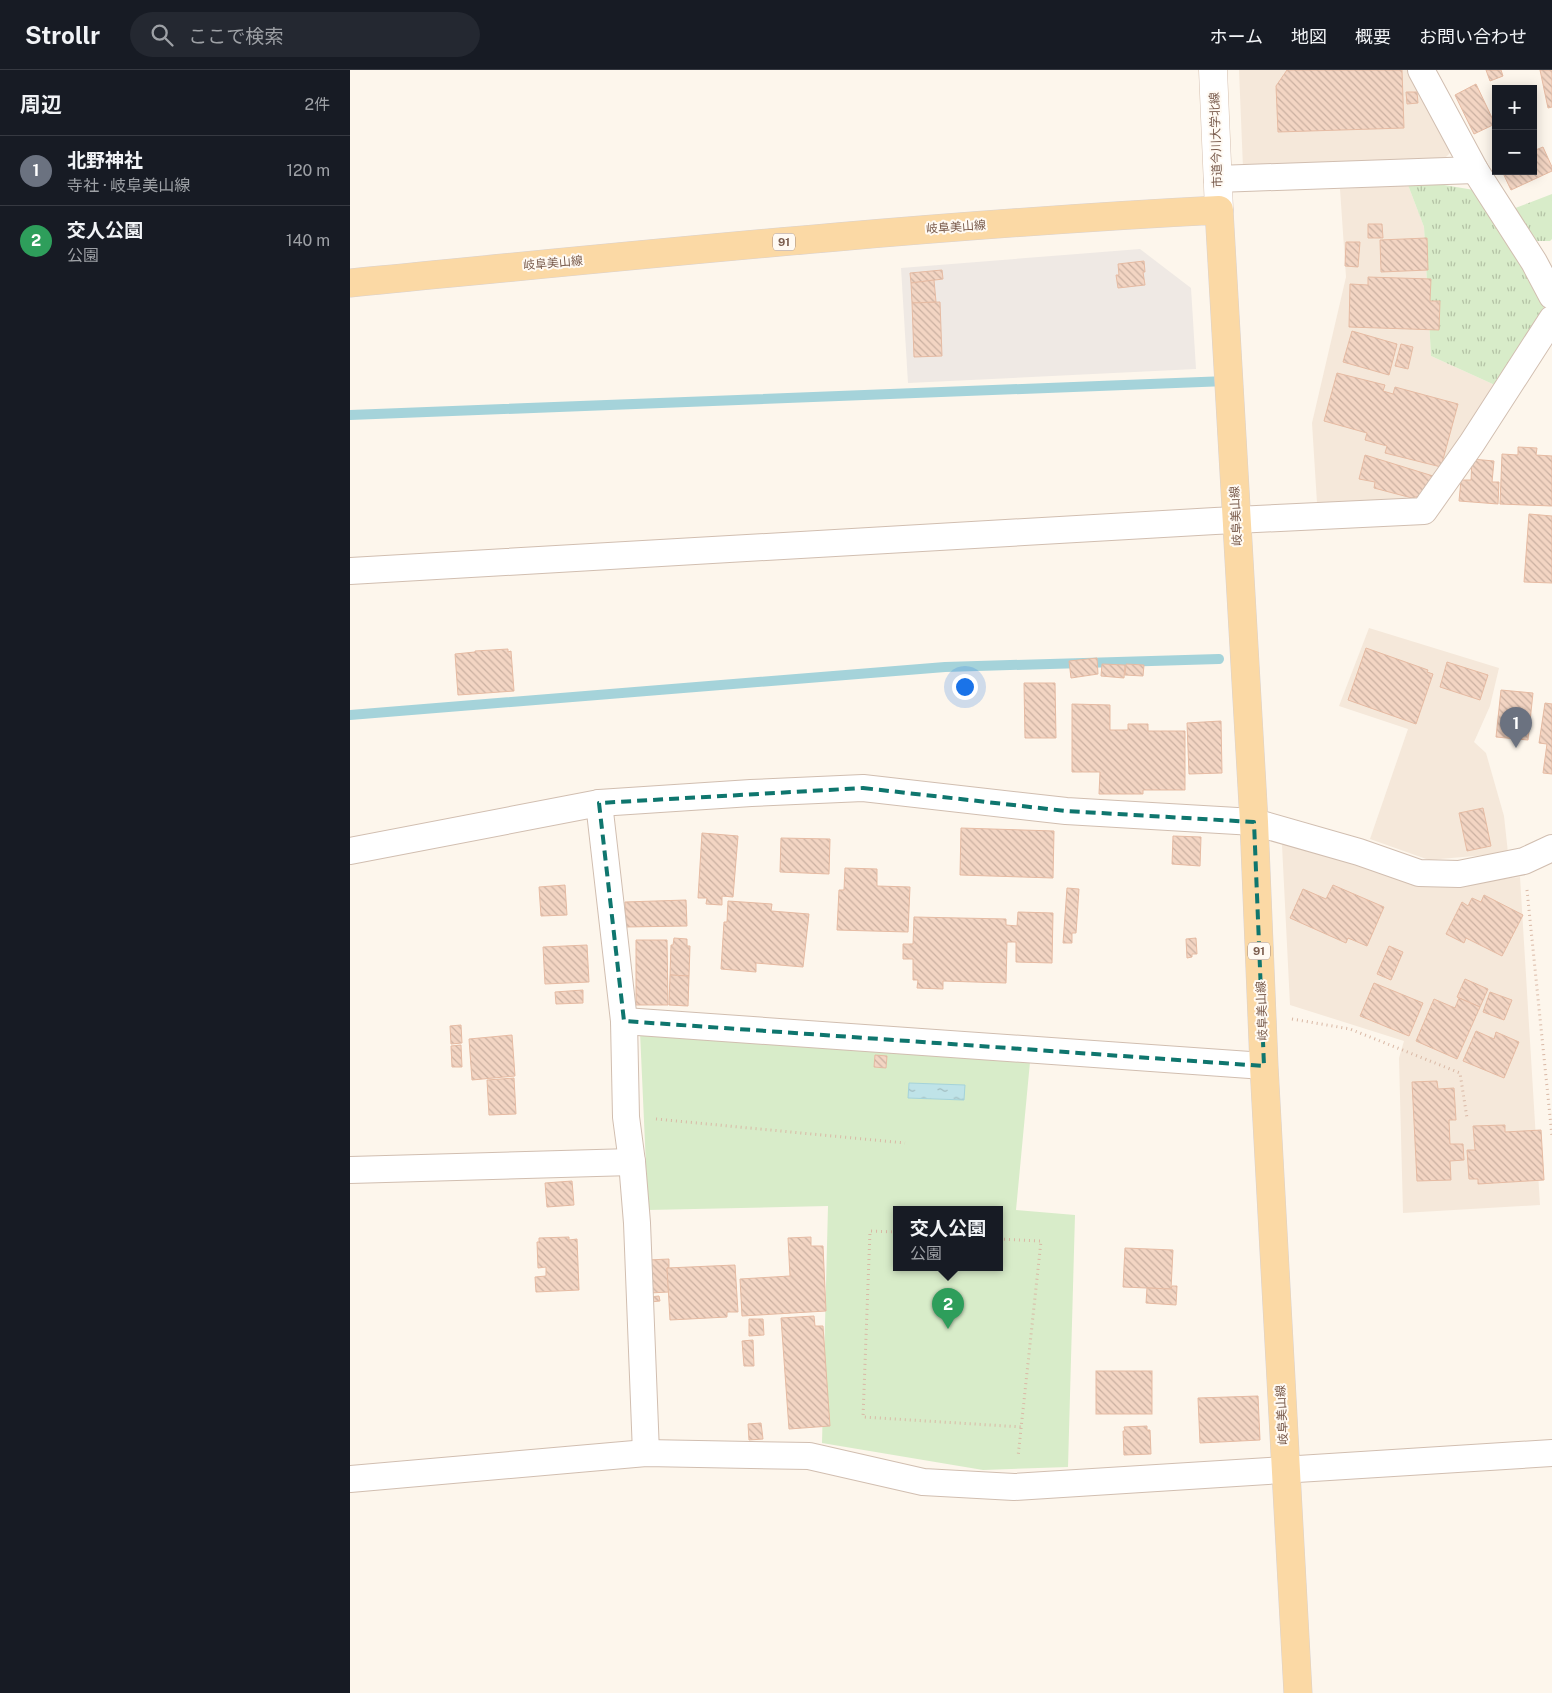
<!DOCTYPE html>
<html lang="ja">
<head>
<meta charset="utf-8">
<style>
	body { margin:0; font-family:"Public Sans","Noto Sans JP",sans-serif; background:#242831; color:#f1f3f6 }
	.controls { position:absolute; right:15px; top:15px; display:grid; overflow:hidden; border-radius:0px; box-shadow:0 2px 12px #0003 }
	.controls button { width:45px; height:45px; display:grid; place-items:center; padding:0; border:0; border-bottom:1px solid #363941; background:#171b24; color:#f1f3f6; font:25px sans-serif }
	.you { position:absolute; left:614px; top:616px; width:18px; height:18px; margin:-12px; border:4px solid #fff; border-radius:50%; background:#1a73e8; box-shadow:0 0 0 8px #1a73e833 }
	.badge { display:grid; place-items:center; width:32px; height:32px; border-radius:50%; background:#b45309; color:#fff; font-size:16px; font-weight:700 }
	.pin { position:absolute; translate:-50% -41px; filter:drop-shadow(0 1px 2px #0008) }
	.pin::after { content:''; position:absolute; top:26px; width:18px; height:15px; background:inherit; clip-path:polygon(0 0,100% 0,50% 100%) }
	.popup { position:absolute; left:543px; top:1136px; width:110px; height:65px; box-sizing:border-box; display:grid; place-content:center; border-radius:0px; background:#171b24; filter:drop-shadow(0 1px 4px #0005); font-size:16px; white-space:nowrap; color:#9ea1a6 }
	.popup b { font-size:19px; color:#f1f3f6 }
	.popup::after { content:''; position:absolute; left:50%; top:100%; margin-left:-10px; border:10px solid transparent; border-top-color:#171b24 }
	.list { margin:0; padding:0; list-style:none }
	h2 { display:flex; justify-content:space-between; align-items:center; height:65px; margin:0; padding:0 20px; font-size:21px }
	h2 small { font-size:16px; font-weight:400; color:#9ea1a6 }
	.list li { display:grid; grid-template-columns:32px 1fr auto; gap:15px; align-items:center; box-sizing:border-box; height:70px; padding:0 20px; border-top:1px solid #363941 }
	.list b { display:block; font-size:19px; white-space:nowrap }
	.list p { margin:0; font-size:16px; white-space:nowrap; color:#9ea1a6 }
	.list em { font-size:16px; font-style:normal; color:#9ea1a6 }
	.icon { flex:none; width:28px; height:28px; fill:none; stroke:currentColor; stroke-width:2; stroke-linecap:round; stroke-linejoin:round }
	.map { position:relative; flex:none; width:1202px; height:1623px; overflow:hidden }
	header { display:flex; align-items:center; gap:30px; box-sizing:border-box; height:70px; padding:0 25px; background:#171b24; border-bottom:1px solid #363941 }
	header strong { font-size:24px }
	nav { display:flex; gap:28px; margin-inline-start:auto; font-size:18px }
	.search { width:350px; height:45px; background:#242831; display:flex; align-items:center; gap:12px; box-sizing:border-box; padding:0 18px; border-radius:28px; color:#9ea1a6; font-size:19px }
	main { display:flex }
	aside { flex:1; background:#171b24 }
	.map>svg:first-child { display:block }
	.residential { fill:#f5e8da }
	.industrial { fill:#efe9e4 }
	.grass { fill:url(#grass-tufts) }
	.green { fill:#d8ecc9; fill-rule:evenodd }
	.water { fill:url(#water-ripples); stroke:#a5d3da }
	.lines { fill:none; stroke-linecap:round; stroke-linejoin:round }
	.stream { stroke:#a5d3da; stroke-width:10 }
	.building { fill:url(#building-back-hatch); stroke:#e6bba3 }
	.street-casing { stroke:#d1beb0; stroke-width:28 }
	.secondary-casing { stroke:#d6c0b0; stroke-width:29 }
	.primary-casing { stroke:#dad1cd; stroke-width:29 }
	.path { stroke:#d9b8a5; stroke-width:3; stroke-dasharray:1 4; stroke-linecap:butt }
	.street { stroke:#fff; stroke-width:26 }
	.secondary { stroke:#fff; stroke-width:28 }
	.primary { stroke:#fbd9a5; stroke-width:28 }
	.marked { fill:none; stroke:#0f766e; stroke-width:4; stroke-dasharray:10 6; stroke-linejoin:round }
	.labels { text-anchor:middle; stroke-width:4; stroke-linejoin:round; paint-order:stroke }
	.shield { fill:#fffaf3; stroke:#a28b7f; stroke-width:1 }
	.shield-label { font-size:11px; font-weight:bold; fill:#7a5c4d }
	.street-label { font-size:12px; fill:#7a5c4d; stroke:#fffaf3 }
</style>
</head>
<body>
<header>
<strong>Strollr</strong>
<div class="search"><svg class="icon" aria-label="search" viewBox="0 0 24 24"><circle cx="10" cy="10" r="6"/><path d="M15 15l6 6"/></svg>ここで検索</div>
<nav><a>ホーム</a><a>地図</a><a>概要</a><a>お問い合わせ</a></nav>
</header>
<main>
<aside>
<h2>周辺<small>2件</small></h2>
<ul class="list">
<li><span class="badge" style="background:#6b7280">1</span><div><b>北野神社</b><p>寺社 · 岐阜美山線</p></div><em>120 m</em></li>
<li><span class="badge" style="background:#2e9e5b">2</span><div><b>交人公園</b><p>公園</p></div><em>140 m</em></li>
</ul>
</aside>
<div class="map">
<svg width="1202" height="1623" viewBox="0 0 1202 1623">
	<defs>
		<pattern id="grass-tufts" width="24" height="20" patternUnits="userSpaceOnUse" patternTransform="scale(1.25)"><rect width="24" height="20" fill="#d8ecc9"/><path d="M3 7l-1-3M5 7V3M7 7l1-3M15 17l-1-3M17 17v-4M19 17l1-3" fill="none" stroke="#b4c2a5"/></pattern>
		<pattern id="water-ripples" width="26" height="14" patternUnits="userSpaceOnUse" patternTransform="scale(1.25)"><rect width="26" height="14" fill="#bfe3e8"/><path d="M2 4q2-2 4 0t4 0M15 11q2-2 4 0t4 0" fill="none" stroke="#a0bbbe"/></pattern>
		<pattern id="building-back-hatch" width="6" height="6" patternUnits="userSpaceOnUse" patternTransform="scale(1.25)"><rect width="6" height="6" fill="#f3d5c3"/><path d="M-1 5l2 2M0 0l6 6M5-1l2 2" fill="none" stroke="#cab0a1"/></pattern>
	</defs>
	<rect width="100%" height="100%" fill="#fdf6ec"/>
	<!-- residential -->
	<g class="residential">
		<path d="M 889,0 L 1064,0 L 1104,79 L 1094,89 L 893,98 Z"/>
		<path d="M 1058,115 L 1074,157 L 1081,286 L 1147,316 L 1076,428 L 967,433 L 962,353 L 996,207 L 990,119 Z"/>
		<path d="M 1019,558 L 1149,598 L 1140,636 L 1124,672 L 1136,683 L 1154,746 L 1158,783 L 1079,790 L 1020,769 L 1058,659 L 989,636 Z"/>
		<path d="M 941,769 L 1114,814 L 1170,807 L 1190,1135 L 1053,1143 L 1049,988 L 1054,971 L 940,935 L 932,775 Z"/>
	</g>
	<!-- industrial -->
	<path class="industrial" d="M 790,179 L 841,218 L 846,299 L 558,313 L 551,198 Z"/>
	<!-- grass -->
	<g class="grass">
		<path d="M 1058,115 L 1094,115 L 1130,121 L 1192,228 L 1195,245 L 1147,316 L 1081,286 L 1074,157 Z"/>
		<path d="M 1202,124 L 1202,169 L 1200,171 L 1178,171 L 1160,140 Z"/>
	</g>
	<!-- green -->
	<path class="green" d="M 290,962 L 680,992 L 666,1140 L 725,1145 L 718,1397 L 633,1400 L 472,1373 L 478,1136 L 298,1140 ZM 547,1140 L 649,1140 L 649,1198 L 547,1198 Z"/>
	<!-- water -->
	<path class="water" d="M 559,1013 L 615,1015 L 614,1030 L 558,1028 Z"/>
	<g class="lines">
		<!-- stream -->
		<g class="stream">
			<path d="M 0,345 L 877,311"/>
			<path d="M 0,645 L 595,597 L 869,589"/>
		</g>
	</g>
	<!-- building -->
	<g class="building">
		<path d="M 937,0 L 1052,0 L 1054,58 L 928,62 L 926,16 Z"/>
		<path d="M 1136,0 L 1151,0 L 1153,6 L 1140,11 Z"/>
		<path d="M 1190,0 L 1202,0 L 1202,37 L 1198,38 Z"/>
		<path d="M 1126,14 L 1145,54 L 1124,64 L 1105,25 Z"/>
		<path d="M 1056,22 L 1067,22 L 1068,33 L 1057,34 Z"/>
		<path d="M 1193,77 L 1202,97 L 1202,101 L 1161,120 L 1152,101 L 1183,101 L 1183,81 Z"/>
		<path d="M 1018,154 L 1032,154 L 1033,168 L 1018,168 Z"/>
		<path d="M 1077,168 L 1078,200 L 1031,202 L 1030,170 Z"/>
		<path d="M 996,172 L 1010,172 L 1008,197 L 995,196 Z"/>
		<path d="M 794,191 L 795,202 L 793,202 L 795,215 L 768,218 L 766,205 L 769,205 L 768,194 Z"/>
		<path d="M 592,200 L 593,209 L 561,213 L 560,203 Z"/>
		<path d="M 1018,207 L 1081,209 L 1080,231 L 1090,231 L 1089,260 L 999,257 L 1000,214 L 1018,215 Z"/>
		<path d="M 584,210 L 586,232 L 562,233 L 561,213 Z"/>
		<path d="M 590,232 L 592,286 L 564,287 L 562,233 Z"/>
		<path d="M 1002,261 L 1047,274 L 1039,305 L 993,292 Z"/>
		<path d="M 1051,274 L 1063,277 L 1058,299 L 1045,296 Z"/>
		<path d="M 987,303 L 1035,315 L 1033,321 L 1043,324 L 1045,317 L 1108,334 L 1091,397 L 1035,383 L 1037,376 L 1015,370 L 1017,363 L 974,351 Z"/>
		<path d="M 1168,377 L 1187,378 L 1186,385 L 1202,386 L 1202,436 L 1150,434 L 1152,384 L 1168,385 Z"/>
		<path d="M 1015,385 L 1083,406 L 1077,424 L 1062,428 L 1024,418 L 1025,412 L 1009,409 Z"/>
		<path d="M 1122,389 L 1144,391 L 1142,412 L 1149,412 L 1148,434 L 1109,431 L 1111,410 L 1121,410 Z"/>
		<path d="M 1179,444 L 1202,446 L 1202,513 L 1174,512 Z"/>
		<path d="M 1016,578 L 1078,600 L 1077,602 L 1083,604 L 1066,654 L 998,630 Z"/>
		<path d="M 158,579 L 158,582 L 161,581 L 164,621 L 108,625 L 105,584 L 125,582 L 125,581 Z"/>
		<path d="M 747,588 L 748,604 L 721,608 L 719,591 Z"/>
		<path d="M 1097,592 L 1138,605 L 1130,630 L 1090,617 Z"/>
		<path d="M 752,594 L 775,595 L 774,608 L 751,606 Z"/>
		<path d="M 776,594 L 794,595 L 793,606 L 775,605 Z"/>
		<path d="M 674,613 L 705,613 L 706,668 L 675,668 Z"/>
		<path d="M 1151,620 L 1183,623 L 1178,670 L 1146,667 Z"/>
		<path d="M 1195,633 L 1202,634 L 1202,704 L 1193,703 L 1197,674 L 1189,673 Z"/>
		<path d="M 722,634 L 760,635 L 760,660 L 778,660 L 778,654 L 798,654 L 798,661 L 835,661 L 835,720 L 793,720 L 793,724 L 749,724 L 750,702 L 722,702 Z"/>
		<path d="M 871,651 L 872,703 L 839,704 L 837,653 Z"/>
		<path d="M 1133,738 L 1141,776 L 1117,781 L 1109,743 Z"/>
		<path d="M 611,758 L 704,761 L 703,808 L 610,805 Z"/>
		<path d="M 352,763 L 388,766 L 383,827 L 372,826 L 372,835 L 356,834 L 357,828 L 348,828 Z"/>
		<path d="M 823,766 L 851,767 L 850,796 L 822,794 Z"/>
		<path d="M 431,768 L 480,769 L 479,804 L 430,802 Z"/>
		<path d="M 495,798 L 527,799 L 527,816 L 560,817 L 558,862 L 487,860 L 489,820 L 494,820 Z"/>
		<path d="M 215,815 L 217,845 L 191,846 L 189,817 Z"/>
		<path d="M 983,815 L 1034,837 L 1017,876 L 998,868 L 996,873 L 940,848 L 953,819 L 976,829 Z"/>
		<path d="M 717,818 L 729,819 L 726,863 L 722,863 L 722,873 L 713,873 Z"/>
		<path d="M 1134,825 L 1173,845 L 1152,886 L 1116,868 L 1114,873 L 1096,864 L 1112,832 L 1118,836 L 1122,828 L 1131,832 Z"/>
		<path d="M 336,830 L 337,856 L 275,857 L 275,832 Z"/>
		<path d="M 378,831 L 422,834 L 421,841 L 459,844 L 453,897 L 406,893 L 406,902 L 371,899 L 374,852 L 377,852 Z"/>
		<path d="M 668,842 L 703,843 L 702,893 L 666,892 L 666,872 L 657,872 L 656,913 L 593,911 L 593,919 L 567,918 L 568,910 L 563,910 L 563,889 L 553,889 L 553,874 L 563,874 L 564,847 L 656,849 L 656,855 L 667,856 Z"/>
		<path d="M 324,868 L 337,869 L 337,876 L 340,876 L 339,906 L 320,905 L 321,875 L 323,875 Z"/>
		<path d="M 846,868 L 847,884 L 842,884 L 842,887 L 837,888 L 836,869 Z"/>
		<path d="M 286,870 L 317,870 L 318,935 L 286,935 Z"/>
		<path d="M 237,875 L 239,912 L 195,914 L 193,877 Z"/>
		<path d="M 1039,876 L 1053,882 L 1041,910 L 1027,904 Z"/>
		<path d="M 320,905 L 339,906 L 338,936 L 319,935 Z"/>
		<path d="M 1115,909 L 1138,919 L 1130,937 L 1107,927 Z"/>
		<path d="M 1024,913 L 1073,933 L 1059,966 L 1010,946 Z"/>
		<path d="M 233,920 L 233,933 L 206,934 L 205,922 Z"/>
		<path d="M 1140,922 L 1162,930 L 1154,950 L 1133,942 Z"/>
		<path d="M 1109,928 L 1130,937 L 1107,989 L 1066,971 L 1084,929 L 1105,938 Z"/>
		<path d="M 111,955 L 112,973 L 101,974 L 100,956 Z"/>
		<path d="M 1126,961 L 1144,969 L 1146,962 L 1169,972 L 1154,1008 L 1113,991 Z"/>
		<path d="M 162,965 L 165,1006 L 122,1010 L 119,969 Z"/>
		<path d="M 111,975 L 112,997 L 102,997 L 101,976 Z"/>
		<path d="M 525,985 L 537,986 L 536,998 L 524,997 Z"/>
		<path d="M 164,1008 L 166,1044 L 139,1045 L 137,1010 Z"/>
		<path d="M 1087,1011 L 1088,1019 L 1104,1018 L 1106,1050 L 1099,1050 L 1100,1074 L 1113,1074 L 1114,1090 L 1100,1091 L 1101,1110 L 1067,1111 L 1062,1012 Z"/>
		<path d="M 1155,1055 L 1155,1062 L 1191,1060 L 1194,1110 L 1128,1114 L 1128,1109 L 1119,1109 L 1117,1080 L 1125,1080 L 1123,1056 Z"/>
		<path d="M 222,1111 L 224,1135 L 197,1137 L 195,1113 Z"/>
		<path d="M 219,1167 L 219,1170 L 227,1169 L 229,1220 L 186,1222 L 185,1207 L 196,1206 L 196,1197 L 188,1198 L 187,1172 L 189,1172 L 189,1168 Z"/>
		<path d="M 461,1167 L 461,1176 L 473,1176 L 476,1241 L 392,1246 L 390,1209 L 440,1206 L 438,1168 Z"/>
		<path d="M 775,1178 L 823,1180 L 821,1219 L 773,1217 Z"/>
		<path d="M 319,1189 L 319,1198 L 317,1198 L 319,1222 L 299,1223 L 298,1190 Z"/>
		<path d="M 385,1195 L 388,1242 L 377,1242 L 377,1247 L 320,1250 L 317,1198 Z"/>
		<path d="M 822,1216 L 827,1216 L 826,1235 L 796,1233 L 797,1218 L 821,1219 Z"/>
		<path d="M 309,1226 L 310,1231 L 300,1232 L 299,1227 Z"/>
		<path d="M 464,1246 L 465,1256 L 473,1256 L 480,1356 L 439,1359 L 431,1248 Z"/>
		<path d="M 399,1249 L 413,1249 L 414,1265 L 399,1266 Z"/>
		<path d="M 403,1270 L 404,1296 L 394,1296 L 392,1271 Z"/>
		<rect x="746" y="1301" width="56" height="43"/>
		<path d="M 908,1326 L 910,1370 L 850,1373 L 848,1328 Z"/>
		<path d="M 411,1353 L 413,1369 L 399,1370 L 398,1354 Z"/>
		<path d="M 797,1356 L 797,1360 L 800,1360 L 801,1384 L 774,1385 L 773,1361 L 775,1361 L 774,1357 Z"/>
	</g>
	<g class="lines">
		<!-- street casing -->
		<g class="street-casing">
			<g id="street">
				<path d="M 1071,0 L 1125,100 L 1184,192 L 1202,226"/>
				<path d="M 867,109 L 1125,100"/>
				<path d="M 0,501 L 865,451 L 1074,441 L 1122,373 L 1202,249"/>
				<path d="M 249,733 L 274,951 L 276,1047 L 282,1092 L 287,1153 L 296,1383"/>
				<path d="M 0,781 L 249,733 L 401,723 L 513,718 L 716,741 L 904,752 L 1009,782 L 1069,803 L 1109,804 L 1174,791 L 1202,778"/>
				<path d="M 274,951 L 914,996"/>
				<path d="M 0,1100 L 282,1092"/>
				<path d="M 0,1409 L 296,1383 L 459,1386 L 573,1412 L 664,1417 L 1202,1383"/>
			</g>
		</g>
		<!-- secondary casing -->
		<g class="secondary-casing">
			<path id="secondary" d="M 863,0 L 869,140"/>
		</g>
		<!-- primary casing -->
		<g class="primary-casing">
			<path id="primary" d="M 0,213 C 289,185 578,155 869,140 L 904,752 L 914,996 L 948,1623"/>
		</g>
		<!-- path -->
		<g class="path">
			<path d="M 1177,820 L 1202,1066"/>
			<path d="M 942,949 L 1000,959 L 1110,1003 L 1117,1048"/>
			<path d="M 306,1049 L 555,1073"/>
			<path d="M 547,1162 L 520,1161 L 513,1347 L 672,1357"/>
			<path d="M 649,1169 L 691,1171 L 668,1387"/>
		</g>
		<!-- street -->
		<use href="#street" class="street"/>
		<!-- secondary -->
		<use href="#secondary" class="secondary"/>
		<!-- primary -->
		<use href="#primary" class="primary"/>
	</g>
	<!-- marked area -->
	<path class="marked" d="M 513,718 L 716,741 L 904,752 L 914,996 L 274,951 L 249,733 Z"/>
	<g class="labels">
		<!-- shield labels -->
		<g class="shield">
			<rect x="423" y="163.5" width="22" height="17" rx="4"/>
			<rect x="898" y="872.5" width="22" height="17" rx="4"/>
		</g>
		<g class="shield-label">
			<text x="434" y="176">91</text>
			<text x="909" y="885">91</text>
		</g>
		<!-- street labels -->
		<g class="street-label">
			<text transform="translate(866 70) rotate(-92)" y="4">市道今川大学北線</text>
			<text transform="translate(606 157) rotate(-4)" y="4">岐阜美山線</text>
			<text transform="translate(203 193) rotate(-5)" y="4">岐阜美山線</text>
			<text transform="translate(886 446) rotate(-93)" y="4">岐阜美山線</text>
			<text transform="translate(912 941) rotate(-92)" y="4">岐阜美山線</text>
			<text transform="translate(932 1345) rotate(-93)" y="4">岐阜美山線</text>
		</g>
	</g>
</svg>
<div class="controls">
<button>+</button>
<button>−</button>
</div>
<div class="you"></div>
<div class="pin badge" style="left:1166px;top:678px;background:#6b7280">1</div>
<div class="pin badge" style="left:598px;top:1259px;background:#2e9e5b">2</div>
<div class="popup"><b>交人公園</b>公園</div>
</div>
</main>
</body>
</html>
